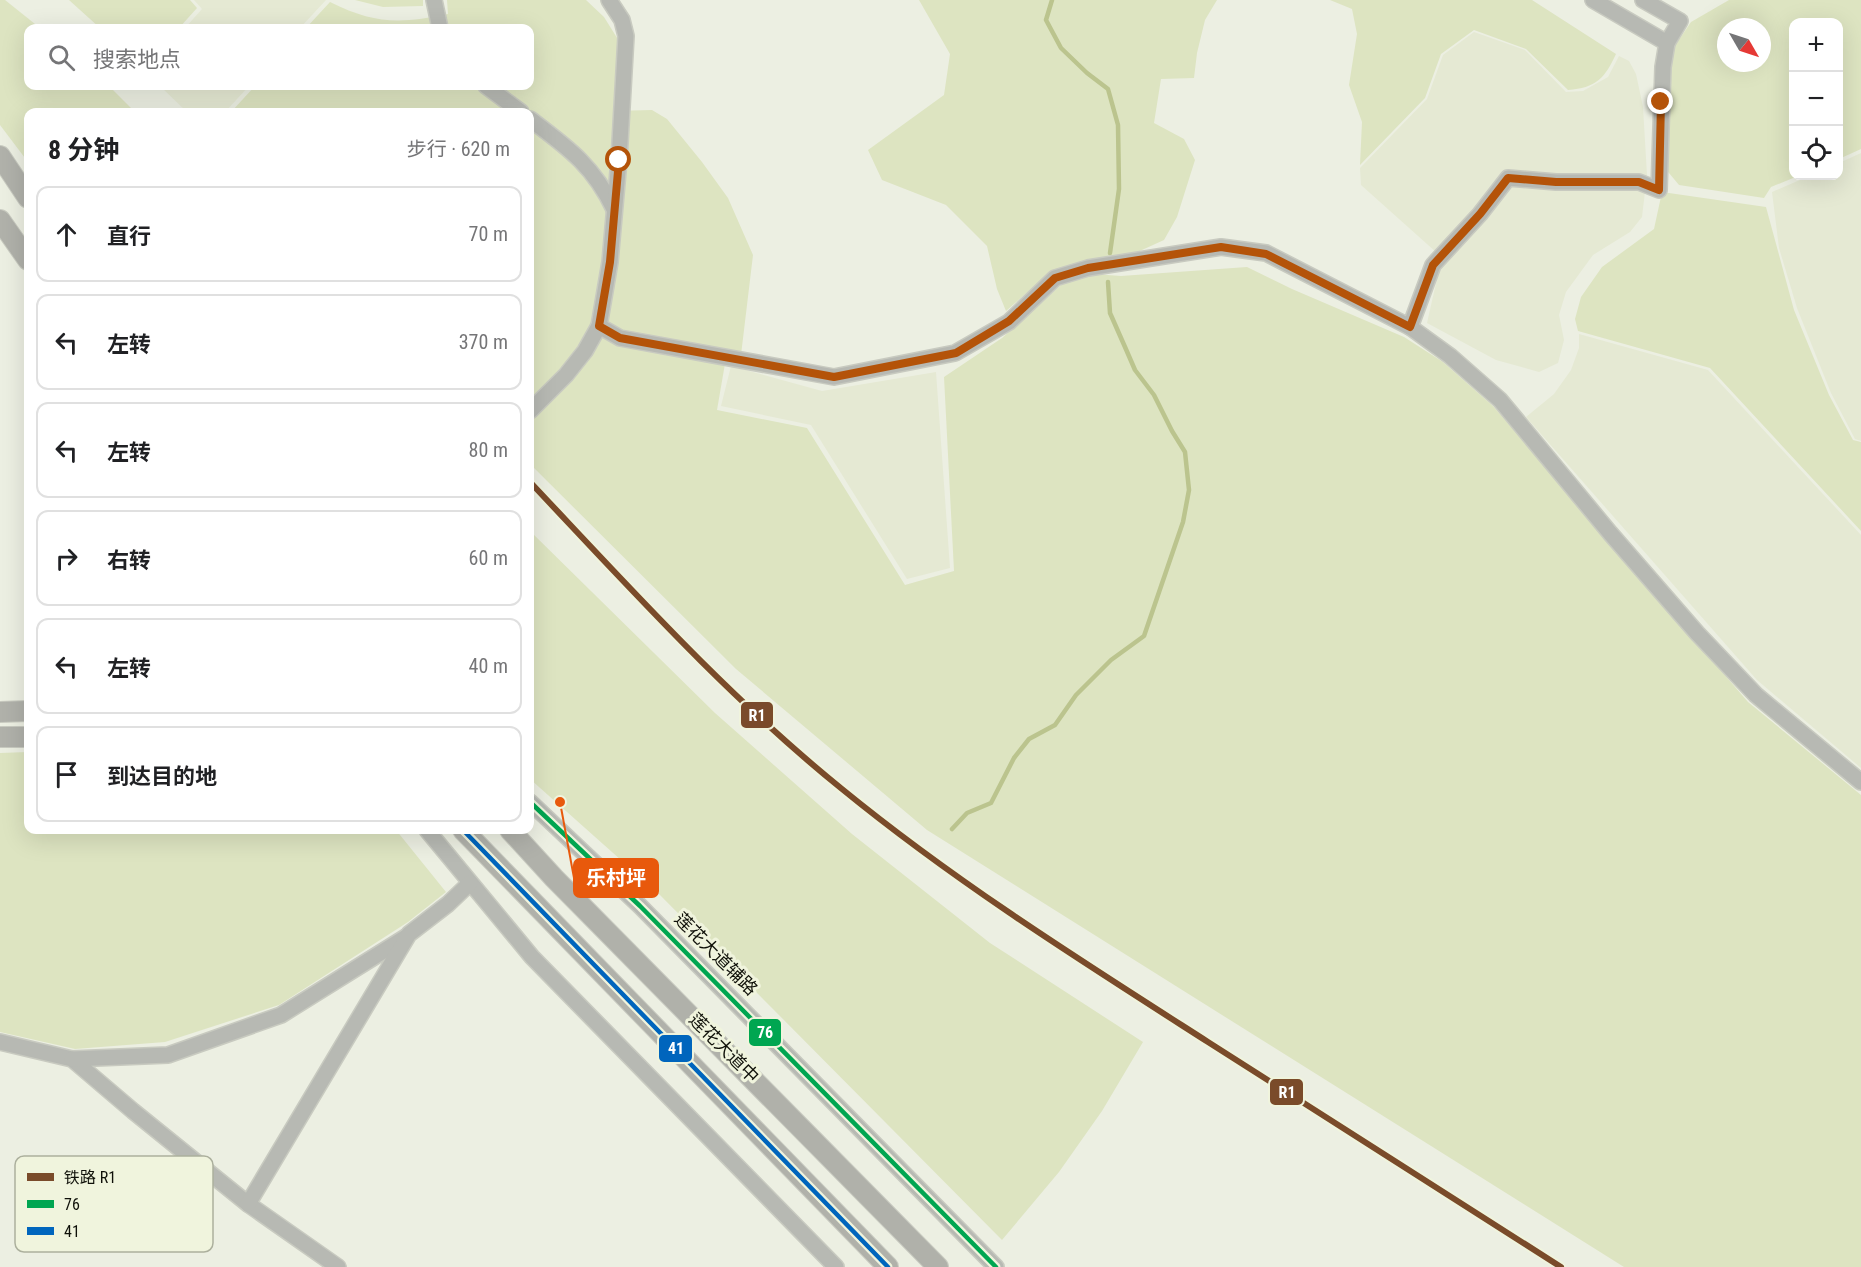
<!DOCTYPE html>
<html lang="zh">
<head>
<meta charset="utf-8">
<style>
	body { margin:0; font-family:"Roboto Condensed","Noto Sans SC",sans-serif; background:#f6f6f6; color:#202124 }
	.controls { position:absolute; right:18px; top:18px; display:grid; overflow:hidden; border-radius:12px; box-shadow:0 6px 24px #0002 }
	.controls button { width:54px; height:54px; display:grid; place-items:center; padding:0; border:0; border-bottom:2px solid #e0e0e0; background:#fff; color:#202124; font:30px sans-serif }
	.compass { position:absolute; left:1717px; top:18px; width:54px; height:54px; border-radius:50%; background:#fff; box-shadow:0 6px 24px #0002; rotate:129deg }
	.stop { position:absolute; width:18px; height:18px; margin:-14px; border:4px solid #b45309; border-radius:50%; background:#fff }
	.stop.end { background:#b45309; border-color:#fff; box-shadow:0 2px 6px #0008 }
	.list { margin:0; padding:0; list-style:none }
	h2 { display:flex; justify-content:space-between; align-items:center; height:78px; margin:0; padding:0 24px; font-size:26px }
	h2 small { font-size:20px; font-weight:400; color:#757577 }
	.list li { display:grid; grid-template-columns:39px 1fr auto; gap:18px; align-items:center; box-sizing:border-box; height:96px; margin:0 12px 12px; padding:0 12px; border:2px solid #e0e0e0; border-radius:12px }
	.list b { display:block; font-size:22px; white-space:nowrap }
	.list em { font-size:20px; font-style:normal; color:#757577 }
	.icon { flex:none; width:33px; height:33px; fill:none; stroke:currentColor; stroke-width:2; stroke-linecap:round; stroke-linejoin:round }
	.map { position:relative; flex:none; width:1861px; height:1267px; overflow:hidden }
	.search { position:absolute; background:#fff; box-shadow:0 6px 24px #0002; left:24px; top:24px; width:510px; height:66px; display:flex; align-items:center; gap:15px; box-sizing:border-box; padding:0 21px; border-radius:12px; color:#757577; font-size:22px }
	.panel { position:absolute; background:#fff; box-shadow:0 6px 24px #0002; left:24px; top:108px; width:510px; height:726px; border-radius:12px }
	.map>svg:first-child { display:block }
	.built { fill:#e5e9d3 }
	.green { fill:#dde4c1; fill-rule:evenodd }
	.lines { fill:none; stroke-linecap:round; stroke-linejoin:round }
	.stream { stroke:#bbc48e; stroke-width:4.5 }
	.minor-casing { stroke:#c8cac0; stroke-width:18 }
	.major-casing { stroke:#c8cac0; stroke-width:22 }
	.minor { stroke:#b7b9b3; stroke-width:15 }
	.major { stroke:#b0b1aa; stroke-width:20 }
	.bus-1-casing { stroke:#f0f4dd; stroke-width:9 }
	.bus-2-casing { stroke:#f0f4dd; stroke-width:9 }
	.bus-1 { stroke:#00a651; stroke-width:4.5 }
	.bus-2 { stroke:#0065bd; stroke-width:4.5 }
	.rail-1-casing { stroke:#f0f4dd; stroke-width:10 }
	.rail-1 { stroke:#7a4b2a; stroke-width:6 }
	.route { stroke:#b45309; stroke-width:8 }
	.labels { text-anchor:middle; stroke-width:6; stroke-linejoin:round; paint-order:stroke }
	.street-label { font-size:18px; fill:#0f1009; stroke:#f0f4dd }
	.key { fill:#f0f4dd; stroke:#acb09d; stroke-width:1.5 }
	.key-label { font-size:16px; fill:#0f1009 }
	.leader { fill:none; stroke:#e8590c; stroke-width:2 }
	.callout-dot { fill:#e8590c; stroke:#f0f4dd; stroke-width:2 }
	.callout { fill:#e8590c; stroke:#e8590c; stroke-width:2 }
	.callout-label { font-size:20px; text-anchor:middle; font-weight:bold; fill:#fff }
	.line-badge { stroke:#f0f4dd; stroke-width:2 }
	.badge-label { font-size:16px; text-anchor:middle; font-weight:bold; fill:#fff }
</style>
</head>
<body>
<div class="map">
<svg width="1861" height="1267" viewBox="0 0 1861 1267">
	<rect width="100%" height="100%" fill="#ecefe2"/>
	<!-- built -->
	<g class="built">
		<path d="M 194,0 L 326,0 L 300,28 L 185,28 L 202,9 Z"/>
		<path d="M 1474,32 L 1525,50 L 1566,92 L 1583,91 L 1608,77 L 1619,56 L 1629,61 L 1636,74 L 1643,107 L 1647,175 L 1642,217 L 1630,232 L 1593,255 L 1566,292 L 1559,315 L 1564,340 L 1558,363 L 1539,372 L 1496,360 L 1427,323 L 1439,270 L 1446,261 L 1361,185 L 1360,168 L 1427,99 L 1443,55 Z"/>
		<path d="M 160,86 L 249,86 L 225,112 L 187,112 Z"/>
		<path d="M 1861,153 L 1861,441 L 1855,439 L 1831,393 L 1797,308 L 1779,248 L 1772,192 L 1809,176 L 1838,176 L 1839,163 Z"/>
		<path d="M 1579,334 L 1708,370 L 1861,535 L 1861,768 L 1757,680 L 1526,417 L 1554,394 L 1571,370 L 1579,348 Z"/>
		<path d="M 731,366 L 822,391 L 936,372 L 950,568 L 907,579 L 811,425 L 721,406 Z"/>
	</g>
	<!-- green -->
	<g class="green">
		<path d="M 0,0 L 5,0 L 40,28 L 28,28 L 28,86 L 109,86 L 135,112 L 28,112 L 28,162 L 0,125 Z"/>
		<path d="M 69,0 L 190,0 L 197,8 L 179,28 L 100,28 Z"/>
		<path d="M 355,0 L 423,0 L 423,6 L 383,7 Z"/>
		<path d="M 447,0 L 586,0 L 604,17 L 619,41 L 613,111 L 652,110 L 667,119 L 702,162 L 728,198 L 753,255 L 741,355 L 727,352 L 717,410 L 807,428 L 905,585 L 954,571 L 944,377 L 1002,338 L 1062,284 L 1094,274 L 1121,276 L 1247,267 L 1292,289 L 1404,337 L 1443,362 L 1493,406 L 1748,702 L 1861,795 L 1861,1267 L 1624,1267 L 927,830 L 736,669 L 530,464 L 530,112 L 231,112 L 255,86 L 530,86 L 530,28 L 306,28 L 330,2 C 374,24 400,24 448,14 Z"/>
		<path d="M 919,0 L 1217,0 L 1205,20 L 1197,53 L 1194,78 L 1161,79 L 1154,123 L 1184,139 L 1195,160 L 1177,217 L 1164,240 L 1131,255 L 1048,274 L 1006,311 L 997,289 L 987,246 L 946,205 L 882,180 L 868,150 L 944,95 L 950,54 Z"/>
		<path d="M 1330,0 L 1532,0 L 1616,54 C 1605,78 1596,88 1568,90 L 1526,49 L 1474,30 L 1441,54 L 1425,98 L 1360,165 L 1362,122 L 1349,85 L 1357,34 L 1352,9 Z"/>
		<path d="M 1729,0 L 1861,0 L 1861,149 L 1839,159 L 1838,22 L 1794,22 L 1794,176 L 1798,176 L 1771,187 L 1764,198 L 1679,185 L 1664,167 L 1665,107 L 1672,50 L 1691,22 ZM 1726,27 L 1762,27 L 1762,63 L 1726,63 Z"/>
		<path d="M 1662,192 L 1766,207 L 1794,310 L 1829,395 L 1853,440 L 1861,442 L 1861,531 L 1710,368 L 1578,331 L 1575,319 L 1581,297 L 1602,267 L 1654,229 Z"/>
		<path d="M 530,531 L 715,713 L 852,834 L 990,943 L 1143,1042 L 1102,1111 L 1059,1172 L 1002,1240 L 658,893 L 530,779 Z"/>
		<path d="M 28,752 L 28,830 L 396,830 L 446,892 L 408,922 L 279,1005 L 165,1042 L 75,1049 L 0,1032 L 0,753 Z"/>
	</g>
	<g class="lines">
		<!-- stream -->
		<g class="stream">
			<path d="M 1052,0 L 1046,20 L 1061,48 L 1087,73 L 1108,89 L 1118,125 L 1119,189 L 1110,253"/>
			<path d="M 952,829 L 967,813 L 991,803 L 1014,758 L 1029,739 L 1055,725 L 1076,695 L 1111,660 L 1144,636 L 1183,522 L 1189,490 L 1185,452 L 1172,431 L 1154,395 L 1135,370 L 1125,347 L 1110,313 L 1108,282"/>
		</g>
		<!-- minor casing -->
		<g class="minor-casing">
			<g id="minor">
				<path d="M 434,0 L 440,28"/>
				<path d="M 1593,0 L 1667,43"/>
				<path d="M 486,86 L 521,112"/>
				<path d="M 530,119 C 567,147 593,165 614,209"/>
				<path d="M 599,326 L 620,338 L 834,377 L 955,353 L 1009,322 L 1055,278 L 1088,268 L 1221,247 L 1266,253 L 1410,327 L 1433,265 L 1480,214 L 1508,178 L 1556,182 L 1639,182 L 1659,190 L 1663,67 L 1667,43 L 1680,21 L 1643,0"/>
				<path d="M 1410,327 L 1450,356 L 1500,400 L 1610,533 L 1697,633 L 1756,695 L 1861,782"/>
				<path d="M 530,411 L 566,375 L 585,351 L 599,326 L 610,262 L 619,160 L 626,36 L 622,20 L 609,0"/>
				<path d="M 530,802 L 640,906 L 996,1267"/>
				<path d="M 427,830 L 532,957 L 836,1267"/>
				<path d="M 0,1042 L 72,1059 L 133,1111 L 248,1204 L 338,1267"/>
				<path d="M 72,1059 L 168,1055 L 281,1015 L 406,937"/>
				<path d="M 248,1204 L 409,934 L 448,904 L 470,883"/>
			</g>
		</g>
		<!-- major casing -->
		<g class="major-casing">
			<g id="major">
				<path d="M 0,156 L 28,198"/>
				<path d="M 0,220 L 28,260"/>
				<path d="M 0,712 L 28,711"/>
				<path d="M 0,737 L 28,737"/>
				<path d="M 463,830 L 888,1267"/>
				<path d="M 510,830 L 554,878 L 938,1267"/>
			</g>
		</g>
		<!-- minor -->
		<use href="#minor" class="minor"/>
		<!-- major -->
		<use href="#major" class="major"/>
		<!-- bus-1 casing -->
		<g class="bus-1-casing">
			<path id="bus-1" d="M 530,802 L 640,906 L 996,1267"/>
		</g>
		<!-- bus-2 casing -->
		<g class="bus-2-casing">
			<path id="bus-2" d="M 463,830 L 888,1267"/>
		</g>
		<!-- bus-1 -->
		<use href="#bus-1" class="bus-1"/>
		<!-- bus-2 -->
		<use href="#bus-2" class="bus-2"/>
		<!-- rail-1 casing -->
		<g class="rail-1-casing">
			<path id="rail-1" d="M 530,482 C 630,588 728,697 842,789 C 957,883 1083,962 1208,1042 C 1326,1117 1443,1192 1561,1267"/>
		</g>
		<!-- rail-1 -->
		<use href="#rail-1" class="rail-1"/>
	</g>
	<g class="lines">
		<!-- route -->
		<path class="route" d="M 619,160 L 610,262 L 599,326 L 620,338 L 834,377 L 956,353 L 1009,321 L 1055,278 L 1088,268 L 1221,247 L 1266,254 L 1410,327 L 1433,265 L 1480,214 L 1508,178 L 1556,182 L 1639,182 L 1659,190 L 1661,102"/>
	</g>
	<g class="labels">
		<!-- street labels -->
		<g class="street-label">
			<text transform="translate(716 954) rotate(45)" y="6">莲花大道辅路</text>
			<text transform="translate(724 1048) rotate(45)" y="6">莲花大道中</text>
		</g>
	</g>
	<!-- legend -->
	<rect x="15" y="1156" width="198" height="96" rx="9" class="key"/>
	<rect x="27" y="1173" width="27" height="8" fill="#7a4b2a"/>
	<rect x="27" y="1200" width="27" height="8" fill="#00a651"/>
	<rect x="27" y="1227" width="27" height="8" fill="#0065bd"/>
	<g class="key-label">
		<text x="64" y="1183">铁路 R1</text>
		<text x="64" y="1210">76</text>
		<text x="64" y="1237">41</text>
	</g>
	<!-- callouts -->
	<path class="leader" d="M560 802L574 878"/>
	<circle class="callout-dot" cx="560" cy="802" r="6"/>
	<rect class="callout" x="574" y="859" width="84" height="38" rx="6"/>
	<g class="callout-label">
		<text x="616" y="885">乐村坪</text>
	</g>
	<g class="line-badge">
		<rect x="740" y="701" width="34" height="28" rx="6" fill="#7a4b2a"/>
		<rect x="748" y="1018" width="34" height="29" rx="6" fill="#00a651"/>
		<rect x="658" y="1034" width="35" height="29" rx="6" fill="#0065bd"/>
		<rect x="1269" y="1078" width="35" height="28" rx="6" fill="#7a4b2a"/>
	</g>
	<g class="badge-label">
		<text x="757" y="721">R1</text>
		<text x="765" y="1038">76</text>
		<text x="676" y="1054">41</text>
		<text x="1287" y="1098">R1</text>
	</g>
</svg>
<div class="controls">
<button>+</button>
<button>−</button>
<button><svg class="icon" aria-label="locate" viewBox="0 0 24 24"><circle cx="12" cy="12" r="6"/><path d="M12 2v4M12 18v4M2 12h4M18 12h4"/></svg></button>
</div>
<svg class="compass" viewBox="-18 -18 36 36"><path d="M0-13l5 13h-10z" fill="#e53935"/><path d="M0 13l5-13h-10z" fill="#757577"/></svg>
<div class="stop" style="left:619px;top:160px"></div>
<div class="stop end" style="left:1661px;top:102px"></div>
<div class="search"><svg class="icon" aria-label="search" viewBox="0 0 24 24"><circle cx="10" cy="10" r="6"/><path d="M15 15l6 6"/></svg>搜索地点</div>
<section class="panel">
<h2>8 分钟<small>步行 · 620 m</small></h2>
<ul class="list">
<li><svg class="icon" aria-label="ahead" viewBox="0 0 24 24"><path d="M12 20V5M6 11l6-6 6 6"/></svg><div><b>直行</b></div><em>70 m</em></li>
<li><svg class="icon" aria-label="left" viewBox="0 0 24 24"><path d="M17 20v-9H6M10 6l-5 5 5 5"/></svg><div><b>左转</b></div><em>370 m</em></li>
<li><svg class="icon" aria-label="left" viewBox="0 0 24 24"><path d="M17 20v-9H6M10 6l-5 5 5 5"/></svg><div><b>左转</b></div><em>80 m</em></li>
<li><svg class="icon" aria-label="right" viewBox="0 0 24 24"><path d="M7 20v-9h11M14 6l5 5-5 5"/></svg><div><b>右转</b></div><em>60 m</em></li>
<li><svg class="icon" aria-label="left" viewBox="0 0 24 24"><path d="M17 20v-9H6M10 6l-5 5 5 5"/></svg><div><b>左转</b></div><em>40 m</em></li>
<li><svg class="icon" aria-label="arrive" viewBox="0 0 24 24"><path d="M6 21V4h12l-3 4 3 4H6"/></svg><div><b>到达目的地</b></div></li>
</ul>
</section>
</div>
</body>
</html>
